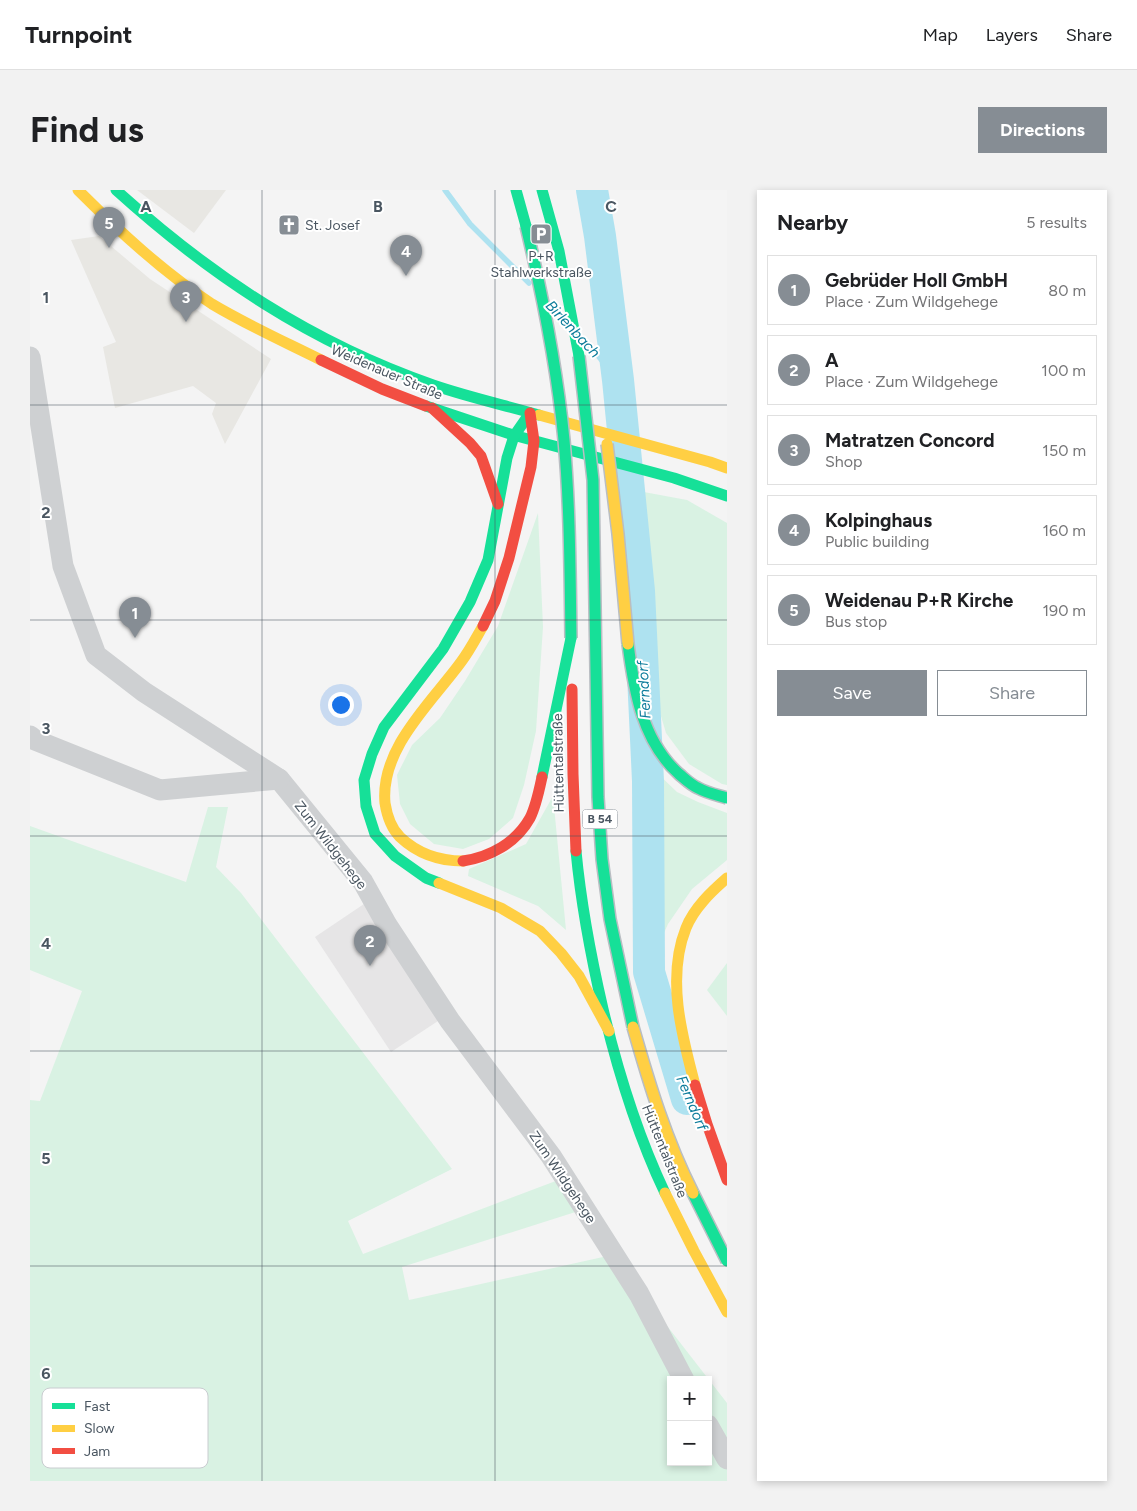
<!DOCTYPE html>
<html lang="en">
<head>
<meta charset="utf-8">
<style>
	body { margin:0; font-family:Figtree,sans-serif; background:#f2f2f2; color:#202124 }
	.controls { position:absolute; right:15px; bottom:15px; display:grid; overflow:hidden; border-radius:0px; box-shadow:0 2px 8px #0003 }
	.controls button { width:45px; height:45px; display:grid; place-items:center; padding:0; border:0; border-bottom:1px solid #e0e0e0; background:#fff; color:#202124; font:25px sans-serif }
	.you { position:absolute; left:310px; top:514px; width:18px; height:18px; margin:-12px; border:4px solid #fff; border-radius:50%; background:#1a73e8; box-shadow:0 0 0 8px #1a73e833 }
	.badge { display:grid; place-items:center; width:32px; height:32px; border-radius:50%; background:#868d94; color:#fff; font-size:16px; font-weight:700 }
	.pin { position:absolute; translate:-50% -41px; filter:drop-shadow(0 1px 2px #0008) }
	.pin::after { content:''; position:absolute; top:26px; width:18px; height:15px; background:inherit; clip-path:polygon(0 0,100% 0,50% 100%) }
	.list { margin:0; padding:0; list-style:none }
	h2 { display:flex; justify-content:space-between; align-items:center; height:65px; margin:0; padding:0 20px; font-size:21px }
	h2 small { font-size:16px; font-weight:400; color:#757577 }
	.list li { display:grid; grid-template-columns:32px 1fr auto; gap:15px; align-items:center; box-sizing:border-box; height:70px; margin:0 10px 10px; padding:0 10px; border:1px solid #e0e0e0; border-radius:0px }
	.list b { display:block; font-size:19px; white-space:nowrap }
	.list p { margin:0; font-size:16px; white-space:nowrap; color:#757577 }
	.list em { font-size:16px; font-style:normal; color:#757577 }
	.actions { display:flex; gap:10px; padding:15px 20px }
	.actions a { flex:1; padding:11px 0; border:1px solid #868d94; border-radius:0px; text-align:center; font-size:18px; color:#868d94 }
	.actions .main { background:#868d94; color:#fff }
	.map { position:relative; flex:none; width:697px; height:1291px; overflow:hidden; border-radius:0px }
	header { display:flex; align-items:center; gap:30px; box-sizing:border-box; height:70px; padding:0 25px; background:#fff; border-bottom:1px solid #e0e0e0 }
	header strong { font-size:24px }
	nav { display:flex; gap:28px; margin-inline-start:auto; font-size:18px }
	.intro { display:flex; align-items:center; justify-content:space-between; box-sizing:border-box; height:120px; padding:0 30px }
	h1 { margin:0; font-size:35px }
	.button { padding:12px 22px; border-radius:0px; background:#868d94; color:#fff; font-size:18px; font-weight:700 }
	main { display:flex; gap:30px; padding:0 30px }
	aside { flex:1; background:#fff; border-radius:0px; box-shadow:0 2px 8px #0003 }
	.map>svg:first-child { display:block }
	.commercial { fill:#e8e7e3 }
	.education { fill:#e6e5e6 }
	.green { fill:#d9f2e3; fill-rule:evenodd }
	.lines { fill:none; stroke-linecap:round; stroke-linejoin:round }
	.stream { stroke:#aee2f0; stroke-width:5.5 }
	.river { stroke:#aee2f0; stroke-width:32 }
	.street { stroke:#ced0d2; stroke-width:21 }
	.fast { stroke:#16e098; stroke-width:11 }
	.slow { stroke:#ffcf43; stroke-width:11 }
	.jam { stroke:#f24e42; stroke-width:11 }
	.fast-bridge-casing { stroke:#b9bec3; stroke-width:14; stroke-linecap:butt }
	.slow-bridge-casing { stroke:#b9bec3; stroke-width:14; stroke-linecap:butt }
	.fast-bridge { stroke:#16e098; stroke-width:11 }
	.slow-bridge { stroke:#ffcf43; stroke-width:11 }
	.grid { fill:none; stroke:#4a5661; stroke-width:1; stroke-opacity:0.55 }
	.labels { text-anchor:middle; stroke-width:4; stroke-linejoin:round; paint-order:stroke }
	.shield { fill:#fff; stroke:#808990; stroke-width:1 }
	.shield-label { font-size:12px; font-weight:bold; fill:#4a5661 }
	.poi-label { font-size:14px; fill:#4a5661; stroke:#fff; text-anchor:start }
	.street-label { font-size:14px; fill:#4a5661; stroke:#fff }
	.water-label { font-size:15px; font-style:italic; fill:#0c7c9b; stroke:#fff }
	.key { fill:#fff; stroke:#c9ccd0; stroke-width:1 }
	.key-label { font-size:14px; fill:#4a5661 }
	.grid-label { font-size:16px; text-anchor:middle; font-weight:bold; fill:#4a5661; stroke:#fff; stroke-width:4; stroke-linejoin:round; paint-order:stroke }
</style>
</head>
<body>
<header>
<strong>Turnpoint</strong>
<nav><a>Map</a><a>Layers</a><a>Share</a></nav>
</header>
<div class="intro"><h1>Find us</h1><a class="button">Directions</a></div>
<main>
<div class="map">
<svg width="697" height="1291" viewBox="0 0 697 1291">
	<rect width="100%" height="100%" fill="#f4f4f4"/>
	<!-- commercial -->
	<g class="commercial">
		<path d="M 107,0 L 196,0 L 164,43 Z"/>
		<path d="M 69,46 L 120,89 L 241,169 L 195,254 L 182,224 L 186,213 L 163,196 L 85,218 L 73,157 L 86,152 L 41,50 Z"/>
	</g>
	<!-- education -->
	<path class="education" d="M 334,714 L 408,831 L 361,862 L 285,747 Z"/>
	<!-- green -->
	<g class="green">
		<path d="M 603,300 L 657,310 L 697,333 L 697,595 L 692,594 L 659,574 L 636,543 L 617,479 Z"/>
		<path d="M 508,323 L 513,437 L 506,541 L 494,595 L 483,628 L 459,649 L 433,659 L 404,654 L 380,634 L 370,614 L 367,585 L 382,555 L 410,528 L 435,491 L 468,436 Z"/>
		<path d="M 625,581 L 647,602 L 668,612 L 697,623 L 697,670 L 662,699 L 638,734 L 625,763 Z"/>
		<path d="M 523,606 L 536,740 L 508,716 L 438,686 L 439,679 L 496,654 Z"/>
		<path d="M 178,617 L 198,617 L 186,677 L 211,703 L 422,979 L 318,1031 L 333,1064 L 539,986 L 558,1018 L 372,1077 L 379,1110 L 582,1065 L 697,1213 L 697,1291 L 0,1291 L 0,910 L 10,911 L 52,801 L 0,780 L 0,636 L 156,692 ZM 641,1190 L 678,1190 L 678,1272 L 641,1272 Z"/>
		<path d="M 697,773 L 697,826 L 677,800 Z"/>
	</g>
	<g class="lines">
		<!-- stream -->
		<g class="stream">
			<path d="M 415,0 L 440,34 L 499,93"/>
			<path d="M 556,151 L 588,190"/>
		</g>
		<!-- river -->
		<path class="river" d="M 562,0 L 570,46 L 588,190 L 609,401 L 618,591 L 619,782 L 657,909"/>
		<!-- street -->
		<g class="street">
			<path d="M 0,167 L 33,376 L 66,465 L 114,502 L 249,589 L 333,692 L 357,735 L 420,831 L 521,966 L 609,1104 L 654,1190"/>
			<path d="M 0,546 L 5,550 L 130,600 L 249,589"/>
			<path d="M 678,1235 L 697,1269"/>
		</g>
		<!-- fast -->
		<g class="fast">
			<path d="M 86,0 C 181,86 282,153 403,195 C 438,207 474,215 509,225"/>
			<path d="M 486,0 L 496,36"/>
			<path d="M 512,0 L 529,61 L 549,166"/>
			<path d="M 396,216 L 483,245 L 644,288 L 697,306"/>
			<path d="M 512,587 L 541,448"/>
			<path d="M 546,661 C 551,714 561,767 573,819 C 588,882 607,944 635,1003"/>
			<path d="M 409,693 L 396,688 L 365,666 L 345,644 L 336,616 L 334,590 L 342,564 L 354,537 L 413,459 L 440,412 L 458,370 L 477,268 L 484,246 L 500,223"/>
		</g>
		<!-- slow -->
		<g class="slow">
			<path d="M 48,0 C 89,41 133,82 182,114 C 217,135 255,152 291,170"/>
			<path d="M 509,225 L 680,272 L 697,278"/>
			<path d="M 433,671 C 409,671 388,664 370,647 C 361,638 357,626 355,613 C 350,558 402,512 431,472 C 440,460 446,448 453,436"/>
			<path d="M 409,693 L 471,718 L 510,741 L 531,763 L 549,786 L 579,841"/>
			<path d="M 665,895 C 652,846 636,788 656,738 C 664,718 681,702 697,688"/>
			<path d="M 635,1003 L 664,1061 L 697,1122"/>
		</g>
		<!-- jam -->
		<g class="jam">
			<path d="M 291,170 L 352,199 L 396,216"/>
			<path d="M 402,218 L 440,253 L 451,266 L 468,314"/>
			<path d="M 453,436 L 465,411 L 479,368 L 501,277 L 504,251 L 500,223"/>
			<path d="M 542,499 L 543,584 L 546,661"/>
			<path d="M 433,671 C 460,667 486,653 500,628 C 506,616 509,601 512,587"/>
			<path d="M 665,895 L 677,934 L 697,990"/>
		</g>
		<!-- fast-bridge casing -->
		<g class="fast-bridge-casing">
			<g id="fast-bridge">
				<path d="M 496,36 C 513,107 527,178 534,250 C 540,316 540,382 541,448"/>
				<path d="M 549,166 L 563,290 L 568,607 L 572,669 L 580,729 L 603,837"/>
				<path d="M 598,454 C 604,500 612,551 649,584 C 655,589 661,595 668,598 C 677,603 687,605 697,608"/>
				<path d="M 663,1003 L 697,1071"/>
			</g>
		</g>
		<!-- slow-bridge casing -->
		<g class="slow-bridge-casing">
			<g id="slow-bridge">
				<path d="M 577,254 L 588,344 L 598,454"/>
				<path d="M 603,837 C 619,893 636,950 663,1003"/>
			</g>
		</g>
		<!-- fast-bridge -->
		<use href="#fast-bridge" class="fast-bridge"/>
		<!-- slow-bridge -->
		<use href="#slow-bridge" class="slow-bridge"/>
	</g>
	<!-- grid -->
	<path class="grid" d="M 232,0 L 232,1291M 465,0 L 465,1291M 0,215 L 697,215M 0,430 L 697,430M 0,646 L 697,646M 0,861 L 697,861M 0,1076 L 697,1076"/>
	<!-- icons -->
	<defs>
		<g id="church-square" transform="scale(1.125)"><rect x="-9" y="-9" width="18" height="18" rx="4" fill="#868d94" stroke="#fff"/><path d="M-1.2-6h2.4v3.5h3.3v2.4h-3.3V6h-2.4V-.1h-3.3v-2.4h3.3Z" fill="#fff"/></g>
		<g id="parking-square" transform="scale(1.125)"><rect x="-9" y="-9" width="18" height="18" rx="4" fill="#868d94" stroke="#fff"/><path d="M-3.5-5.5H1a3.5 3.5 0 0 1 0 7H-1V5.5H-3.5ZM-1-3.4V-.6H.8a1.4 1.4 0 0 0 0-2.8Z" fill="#fff"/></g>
	</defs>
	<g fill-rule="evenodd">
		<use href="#church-square" x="259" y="35"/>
		<use href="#parking-square" x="511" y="44"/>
	</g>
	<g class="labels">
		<!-- shield labels -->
		<rect class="shield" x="552.5" y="619.5" width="35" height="19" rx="4"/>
		<g class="shield-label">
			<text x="570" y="633">B 54</text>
		</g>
		<!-- poi labels -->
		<g class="poi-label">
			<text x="275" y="40">St. Josef</text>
			<text x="511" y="71" text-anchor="middle">P+R<tspan x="511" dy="16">Stahlwerkstraße</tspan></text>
		</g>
		<!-- street labels -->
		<g class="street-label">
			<text transform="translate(357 182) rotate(23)" y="5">Weidenauer Straße</text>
			<text transform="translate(528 573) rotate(-91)" y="5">Hüttentalstraße</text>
			<text transform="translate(301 655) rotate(52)" y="5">Zum Wildgehege</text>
			<text transform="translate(635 961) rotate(68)" y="5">Hüttentalstraße</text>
			<text transform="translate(533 987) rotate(56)" y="5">Zum Wildgehege</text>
		</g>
		<!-- water labels -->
		<g class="water-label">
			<text transform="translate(543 139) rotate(47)" y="5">Birlenbach</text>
			<text transform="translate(614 500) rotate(-93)" y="5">Ferndorf</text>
			<text transform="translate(662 913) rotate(67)" y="5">Ferndorf</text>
		</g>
	</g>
	<!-- legend -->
	<rect x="12" y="1198" width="166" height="80" rx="8" class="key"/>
	<rect x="22" y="1213" width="23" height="6" fill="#16e098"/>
	<rect x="22" y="1235" width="23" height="7" fill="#ffcf43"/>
	<rect x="22" y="1258" width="23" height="6" fill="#f24e42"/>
	<g class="key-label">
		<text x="54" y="1221">Fast</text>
		<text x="54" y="1243">Slow</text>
		<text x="54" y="1266">Jam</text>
	</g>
	<g class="grid-label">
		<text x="116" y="22">A</text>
		<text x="348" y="22">B</text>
		<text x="581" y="22">C</text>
		<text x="16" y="113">1</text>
		<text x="16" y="328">2</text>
		<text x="16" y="544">3</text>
		<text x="16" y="759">4</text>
		<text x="16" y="974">5</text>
		<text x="16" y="1189">6</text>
	</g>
</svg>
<div class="controls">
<button>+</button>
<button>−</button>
</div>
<div class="you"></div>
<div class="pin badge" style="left:105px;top:448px">1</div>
<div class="pin badge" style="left:340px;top:776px">2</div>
<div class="pin badge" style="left:156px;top:132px">3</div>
<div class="pin badge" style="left:376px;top:86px">4</div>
<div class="pin badge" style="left:79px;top:58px">5</div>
</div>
<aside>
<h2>Nearby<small>5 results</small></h2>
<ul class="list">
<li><span class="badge">1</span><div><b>Gebrüder Holl GmbH</b><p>Place · Zum Wildgehege</p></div><em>80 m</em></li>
<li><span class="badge">2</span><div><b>A</b><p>Place · Zum Wildgehege</p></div><em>100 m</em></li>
<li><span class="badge">3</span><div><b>Matratzen Concord</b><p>Shop</p></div><em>150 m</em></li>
<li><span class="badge">4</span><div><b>Kolpinghaus</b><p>Public building</p></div><em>160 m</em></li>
<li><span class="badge">5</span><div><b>Weidenau P+R Kirche</b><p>Bus stop</p></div><em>190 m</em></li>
</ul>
<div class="actions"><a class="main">Save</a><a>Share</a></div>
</aside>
</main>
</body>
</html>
